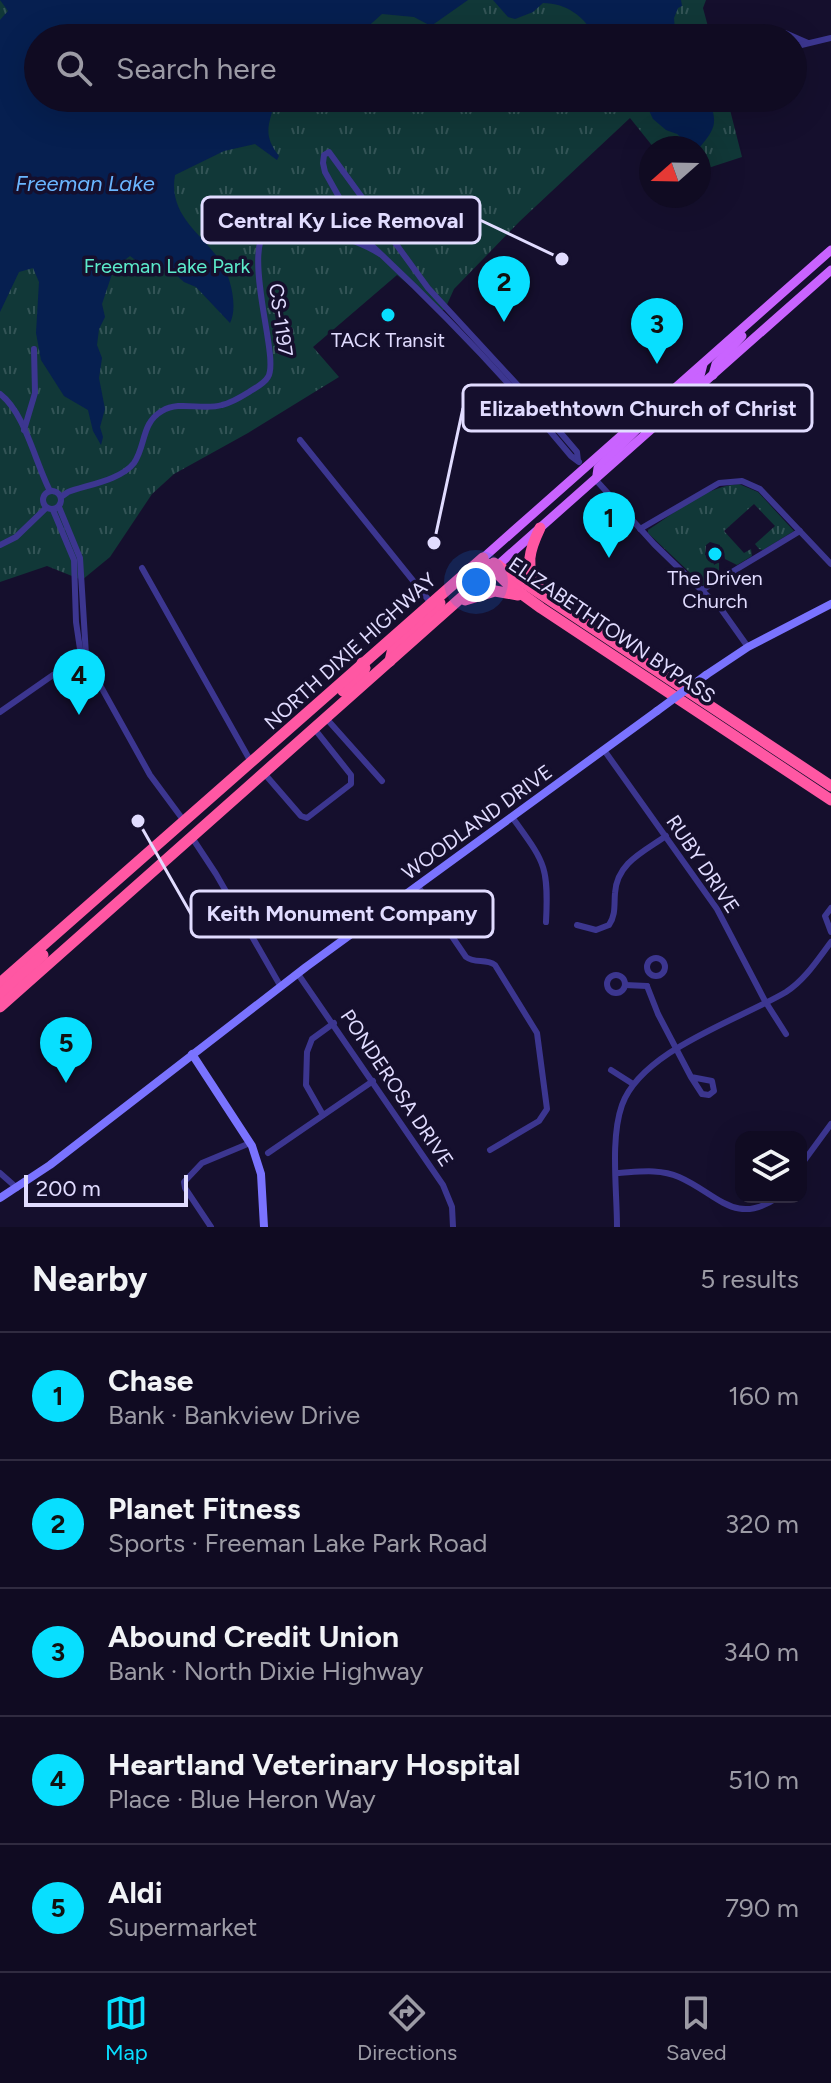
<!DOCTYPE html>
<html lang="en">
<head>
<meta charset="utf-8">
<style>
	body { margin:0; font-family:Figtree,sans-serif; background:#1e192f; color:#f1f3f6 }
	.controls { position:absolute; right:24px; bottom:24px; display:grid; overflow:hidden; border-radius:16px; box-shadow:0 8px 32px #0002 }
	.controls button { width:72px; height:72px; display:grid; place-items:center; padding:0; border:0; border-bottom:2px solid #302b40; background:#100b22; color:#f1f3f6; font:40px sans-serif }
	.compass { position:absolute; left:639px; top:136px; width:72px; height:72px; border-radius:50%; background:#100b22; box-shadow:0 8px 32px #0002; rotate:250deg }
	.scale { position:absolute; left:24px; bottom:20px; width:164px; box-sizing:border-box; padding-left:8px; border:4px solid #e1dcff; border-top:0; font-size:22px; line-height:28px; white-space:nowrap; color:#e1dcff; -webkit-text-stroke:6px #150f2d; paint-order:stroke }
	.you { position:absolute; left:476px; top:582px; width:28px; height:28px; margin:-20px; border:6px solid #fff; border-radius:50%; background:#1a73e8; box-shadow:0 0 0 12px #1a73e833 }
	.badge { display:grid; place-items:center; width:52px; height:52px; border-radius:50%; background:#08dfff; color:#111; font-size:26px; font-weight:700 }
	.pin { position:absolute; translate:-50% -66px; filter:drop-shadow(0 2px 4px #0008) }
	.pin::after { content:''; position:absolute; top:42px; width:28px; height:24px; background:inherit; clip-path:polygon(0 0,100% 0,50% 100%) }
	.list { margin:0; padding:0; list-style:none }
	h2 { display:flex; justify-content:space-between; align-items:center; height:104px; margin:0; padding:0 32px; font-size:34px }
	h2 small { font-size:26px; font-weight:400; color:#9c9ba5 }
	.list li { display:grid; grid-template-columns:52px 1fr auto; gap:24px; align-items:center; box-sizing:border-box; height:128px; padding:0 32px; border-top:2px solid #302b40 }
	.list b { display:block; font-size:30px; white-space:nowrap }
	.list p { margin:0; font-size:26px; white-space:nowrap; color:#9c9ba5 }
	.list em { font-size:26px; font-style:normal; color:#9c9ba5 }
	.icon { flex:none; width:44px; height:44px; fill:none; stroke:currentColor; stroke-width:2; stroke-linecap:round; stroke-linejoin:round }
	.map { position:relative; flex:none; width:831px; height:1227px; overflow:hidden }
	.search { position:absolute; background:#100b22; box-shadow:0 8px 32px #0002; left:24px; right:24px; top:24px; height:88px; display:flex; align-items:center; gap:20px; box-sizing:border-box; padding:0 28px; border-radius:44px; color:#9c9ba5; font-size:30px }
	.sheet { height:744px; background:#100b22 }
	nav { display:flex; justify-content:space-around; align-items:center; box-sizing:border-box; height:112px; border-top:2px solid #302b40; background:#100b22; font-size:22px; color:#9c9ba5 }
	nav a { display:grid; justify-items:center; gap:4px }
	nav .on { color:#08dfff }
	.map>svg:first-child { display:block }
	.grass { fill:url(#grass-tufts) }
	.water { fill:#061f50 }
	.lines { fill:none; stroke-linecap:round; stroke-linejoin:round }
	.street { stroke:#3c3690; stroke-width:6 }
	.secondary { stroke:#7a73ff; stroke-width:8 }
	.primary { stroke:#c963ff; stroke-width:9 }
	.highway { stroke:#ff57a3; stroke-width:11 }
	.secondary-bridge { stroke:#7a73ff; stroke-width:8 }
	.poi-dot { fill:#08dfff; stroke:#150f2d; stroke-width:3 }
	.labels { text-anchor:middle; stroke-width:7; stroke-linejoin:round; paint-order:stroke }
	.park-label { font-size:20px; fill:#5cebcb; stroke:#150f2d }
	.street-label { font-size:20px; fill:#e1dcff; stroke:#150f2d }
	.poi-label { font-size:20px; fill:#e1dcff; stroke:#150f2d }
	.water-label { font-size:22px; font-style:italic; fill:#6ab6ff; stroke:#150f2d }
	.leader { fill:none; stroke:#e1dcff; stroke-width:3 }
	.callout-dot { fill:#e1dcff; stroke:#150f2d; stroke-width:3 }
	.callout { fill:#150f2d; stroke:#e1dcff; stroke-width:3 }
	.callout-label { font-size:22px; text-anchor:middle; font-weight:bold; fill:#e1dcff }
</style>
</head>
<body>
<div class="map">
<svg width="831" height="1227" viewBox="0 0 831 1227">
	<defs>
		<pattern id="grass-tufts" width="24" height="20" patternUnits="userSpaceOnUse" patternTransform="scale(2)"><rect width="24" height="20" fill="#113838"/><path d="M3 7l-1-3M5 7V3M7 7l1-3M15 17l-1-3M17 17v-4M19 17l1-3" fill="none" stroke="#335456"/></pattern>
	</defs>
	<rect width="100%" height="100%" fill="#150f2d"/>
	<!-- grass -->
	<g class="grass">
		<path d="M 0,0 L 706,0 L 703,8 L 711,38 L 38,38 L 38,98 L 727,98 L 742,157 L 699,171 L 699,148 L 654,148 L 630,118 L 520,221 L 454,289 L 445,309 L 438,313 L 425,298 L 397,275 L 313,347 L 339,377 L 248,433 L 174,474 L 152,494 L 110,557 L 82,580 L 47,566 L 0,582 Z"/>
		<path d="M 739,484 L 758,492 L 794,531 L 763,550 L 759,549 L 755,544 L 775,526 L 754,504 L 724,531 L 744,553 L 751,549 L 752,556 L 737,565 L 725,559 L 724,553 L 719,552 L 720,545 L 710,542 L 706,545 L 705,555 L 712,556 L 714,565 L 719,562 L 719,576 L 703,585 L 648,533 L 648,530 C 676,512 706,486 739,484 Z"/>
	</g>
	<!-- water -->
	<g class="water">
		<path d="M 0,0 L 468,0 L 431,26 L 414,17 L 382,14 L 363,31 L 363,38 L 38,38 L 38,98 L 276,98 C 270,123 261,133 279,156 L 277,160 L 255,144 L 224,151 L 175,175 C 168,216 202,233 221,262 C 231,277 238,308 230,323 L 196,287 L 184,282 L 172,271 L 160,269 L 148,262 L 138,262 L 130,256 L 114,268 L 102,304 L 105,317 L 99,329 L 97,345 L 102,358 L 99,378 L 105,409 L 100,427 L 103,437 L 101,445 L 93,431 L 88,410 L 64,396 L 41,360 L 36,333 L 39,282 L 33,268 L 19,272 L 0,312 L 0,20 L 8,11 Z"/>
		<path d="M 493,0 L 681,0 L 682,6 L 678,8 L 674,18 L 675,31 L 684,38 L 596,38 C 585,17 567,3 543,3 L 533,12 L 515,19 L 508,17 Z"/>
		<path d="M 643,98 L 708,98 C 718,122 716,128 700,147 L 686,142 L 677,134 L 666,130 L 653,119 Z"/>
	</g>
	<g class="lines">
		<!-- street -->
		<g class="street">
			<path d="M 766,38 L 770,34 L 785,33 L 808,43"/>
			<path d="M 793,47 L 831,38"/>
			<path d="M 356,221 L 358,230 L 370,244 C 441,310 509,381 571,456 L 579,462"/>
			<path d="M 323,229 L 342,225 L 349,215 L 325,172 L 323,163 L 324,155 L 329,152 L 428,288 L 548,418 L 577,452 L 578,461"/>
			<path d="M 0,394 C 25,413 35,462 50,491"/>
			<path d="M 24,430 L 35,393 L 34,349"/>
			<path d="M 300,440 L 431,603"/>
			<path d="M 595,479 L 654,544 L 721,609 L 748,647"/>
			<circle cx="52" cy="500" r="9"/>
			<path d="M 61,497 L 68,492 C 87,485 121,480 134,463 C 146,446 141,423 162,411 C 180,400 202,411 222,405 C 231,403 241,397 249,392 C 255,388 264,384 268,377 C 282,355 229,225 283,219 C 295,218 307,226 318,229 C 339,236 361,242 380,254"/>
			<path d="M 59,507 L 80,558 L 86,655"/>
			<path d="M 53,510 L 74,560 L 76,622 L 80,649 L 150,775 L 184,821"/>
			<path d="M 640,529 L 719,483 L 742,481 L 760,489 L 831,564"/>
			<path d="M 0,545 L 16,537 L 46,508"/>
			<path d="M 142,568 L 251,762"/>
			<path d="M 702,590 L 800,531"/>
			<path d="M 0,712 L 53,675 L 86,659"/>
			<path d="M 325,717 L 382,781"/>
			<path d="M 604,750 L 717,909 L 765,1001 L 786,1034"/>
			<path d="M 263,772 L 301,816 L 307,818 L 351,784 L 351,775 L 313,727"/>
			<path d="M 512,817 C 544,862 549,864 546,922"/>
			<path d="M 191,836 L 216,874 L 281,987"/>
			<path d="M 417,885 L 466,957 C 475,964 486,958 495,965 L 537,1033 L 547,1109 L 539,1121 L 490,1150"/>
			<path d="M 831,908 L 825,916 L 831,932"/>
			<path d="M 577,925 L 596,930 L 609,925 C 616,915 614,904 615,893 C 617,863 643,852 666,836"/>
			<circle cx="656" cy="967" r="9"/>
			<path d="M 298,974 L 443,1185 L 452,1207 L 453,1227"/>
			<circle cx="616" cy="984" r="9"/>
			<path d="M 625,985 L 647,986"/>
			<path d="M 647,986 L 658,1014 L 691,1077 L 712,1081 L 714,1091 L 709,1095 L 702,1094 L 691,1077"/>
			<path d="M 611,1070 L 633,1084"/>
			<path d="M 323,1115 L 306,1085 L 307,1052 L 312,1039 L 334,1023"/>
			<path d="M 268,1153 L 373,1081"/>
			<path d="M 801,1165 L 831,1124"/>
			<path d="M 0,1173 L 17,1188"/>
			<path d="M 617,1173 C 637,1172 659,1168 679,1177 C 718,1194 735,1227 778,1197"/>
			<path d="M 211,1227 L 185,1188 L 184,1182 L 202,1163 L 250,1143"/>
			<path d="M 617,1227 C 617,1190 610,1139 622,1105 C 642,1050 739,1020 786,992 C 805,980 818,959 831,942"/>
		</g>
		<!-- secondary -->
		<g class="secondary">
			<path d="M 706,675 L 748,647 L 831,604"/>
			<path d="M 192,1054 L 252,1146 L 261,1174 L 264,1227"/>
			<path d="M 0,1198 L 50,1165 L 306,967 L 657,711"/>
		</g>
		<!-- primary -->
		<g class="primary">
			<path d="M 713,375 L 716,364 L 742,336"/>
			<path d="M 681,395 L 700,376 L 703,364"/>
			<path d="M 597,475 L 598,468 L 639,427"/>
			<path d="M 483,558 L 831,250"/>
			<path d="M 498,565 L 831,270"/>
		</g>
		<!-- highway -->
		<g class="highway">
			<path d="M 494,563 L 831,786"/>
			<path d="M 488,564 L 508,584 L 541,608 L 831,800"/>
			<path d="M 540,588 C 523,568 530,549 540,528"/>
			<path d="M 465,600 L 495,591 L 518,595"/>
			<path d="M 390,661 L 393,648 L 440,603"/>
			<path d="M 343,691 L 363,673 L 365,668 L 362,663"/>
			<path d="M 0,983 L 483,558"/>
			<path d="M 0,995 L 43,955"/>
			<path d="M 0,1007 L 498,565"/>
		</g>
		<!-- secondary-bridge -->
		<path class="secondary-bridge" d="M 657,711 L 706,675"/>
	</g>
	<!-- markers -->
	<g class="poi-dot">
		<circle cx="388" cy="315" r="8"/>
		<circle cx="715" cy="554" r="8"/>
	</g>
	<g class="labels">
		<!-- park labels -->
		<g class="park-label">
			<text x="167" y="273">Freeman Lake Park</text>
		</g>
		<!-- street labels -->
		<g class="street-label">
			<text transform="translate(281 320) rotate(82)" y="7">CS-1197</text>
			<text transform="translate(612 630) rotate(34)" y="7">ELIZABETHTOWN BYPASS</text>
			<text transform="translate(350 651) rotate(-42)" y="7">NORTH DIXIE HIGHWAY</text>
			<text transform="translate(477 822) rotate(-36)" y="7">WOODLAND DRIVE</text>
			<text transform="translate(703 864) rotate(56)" y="7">RUBY DRIVE</text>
			<text transform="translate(397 1088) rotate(56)" y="7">PONDEROSA DRIVE</text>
		</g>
		<!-- poi labels -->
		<g class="poi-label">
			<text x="388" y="347">TACK Transit</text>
			<text x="715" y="585">The Driven<tspan x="715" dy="23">Church</tspan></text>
		</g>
		<!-- water labels -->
		<g class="water-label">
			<text x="85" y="191">Freeman Lake</text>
		</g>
	</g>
	<!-- callouts -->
	<path class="leader" d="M562 259L480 220M434 543L463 408M138 821L191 914"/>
	<g class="callout-dot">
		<circle cx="562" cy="259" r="8"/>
		<circle cx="434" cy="543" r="8"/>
		<circle cx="138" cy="821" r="8"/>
	</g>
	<g class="callout">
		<rect x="202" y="197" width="278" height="46" rx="8"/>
		<rect x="463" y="385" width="349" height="46" rx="8"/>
		<rect x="191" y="891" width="302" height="46" rx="8"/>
	</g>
	<g class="callout-label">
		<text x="341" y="228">Central Ky Lice Removal</text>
		<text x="638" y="416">Elizabethtown Church of Christ</text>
		<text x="342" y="921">Keith Monument Company</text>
	</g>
</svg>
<div class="controls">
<button><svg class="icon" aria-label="layers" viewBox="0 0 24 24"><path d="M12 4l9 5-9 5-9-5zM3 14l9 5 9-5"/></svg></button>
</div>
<svg class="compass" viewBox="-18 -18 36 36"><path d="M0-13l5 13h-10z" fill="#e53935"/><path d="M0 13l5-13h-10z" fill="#9c9ba5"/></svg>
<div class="scale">200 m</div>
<div class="you"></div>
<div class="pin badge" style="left:609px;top:558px">1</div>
<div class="pin badge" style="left:504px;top:322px">2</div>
<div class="pin badge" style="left:657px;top:364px">3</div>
<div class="pin badge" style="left:79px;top:715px">4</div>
<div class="pin badge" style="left:66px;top:1083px">5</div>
<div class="search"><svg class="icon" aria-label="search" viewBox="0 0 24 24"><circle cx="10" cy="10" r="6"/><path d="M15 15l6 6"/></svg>Search here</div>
</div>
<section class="sheet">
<h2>Nearby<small>5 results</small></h2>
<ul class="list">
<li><span class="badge">1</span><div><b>Chase</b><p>Bank · Bankview Drive</p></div><em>160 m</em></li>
<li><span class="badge">2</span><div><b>Planet Fitness</b><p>Sports · Freeman Lake Park Road</p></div><em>320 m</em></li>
<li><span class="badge">3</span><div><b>Abound Credit Union</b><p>Bank · North Dixie Highway</p></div><em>340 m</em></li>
<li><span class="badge">4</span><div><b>Heartland Veterinary Hospital</b><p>Place · Blue Heron Way</p></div><em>510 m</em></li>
<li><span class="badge">5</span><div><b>Aldi</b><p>Supermarket</p></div><em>790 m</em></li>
</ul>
</section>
<nav>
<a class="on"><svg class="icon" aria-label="map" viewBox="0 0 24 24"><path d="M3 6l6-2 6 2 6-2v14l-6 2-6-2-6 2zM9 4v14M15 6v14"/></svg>Map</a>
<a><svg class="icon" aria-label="directions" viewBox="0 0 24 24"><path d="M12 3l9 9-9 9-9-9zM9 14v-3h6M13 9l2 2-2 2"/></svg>Directions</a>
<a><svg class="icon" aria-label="saved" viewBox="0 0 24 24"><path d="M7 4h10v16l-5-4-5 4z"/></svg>Saved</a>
</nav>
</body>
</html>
